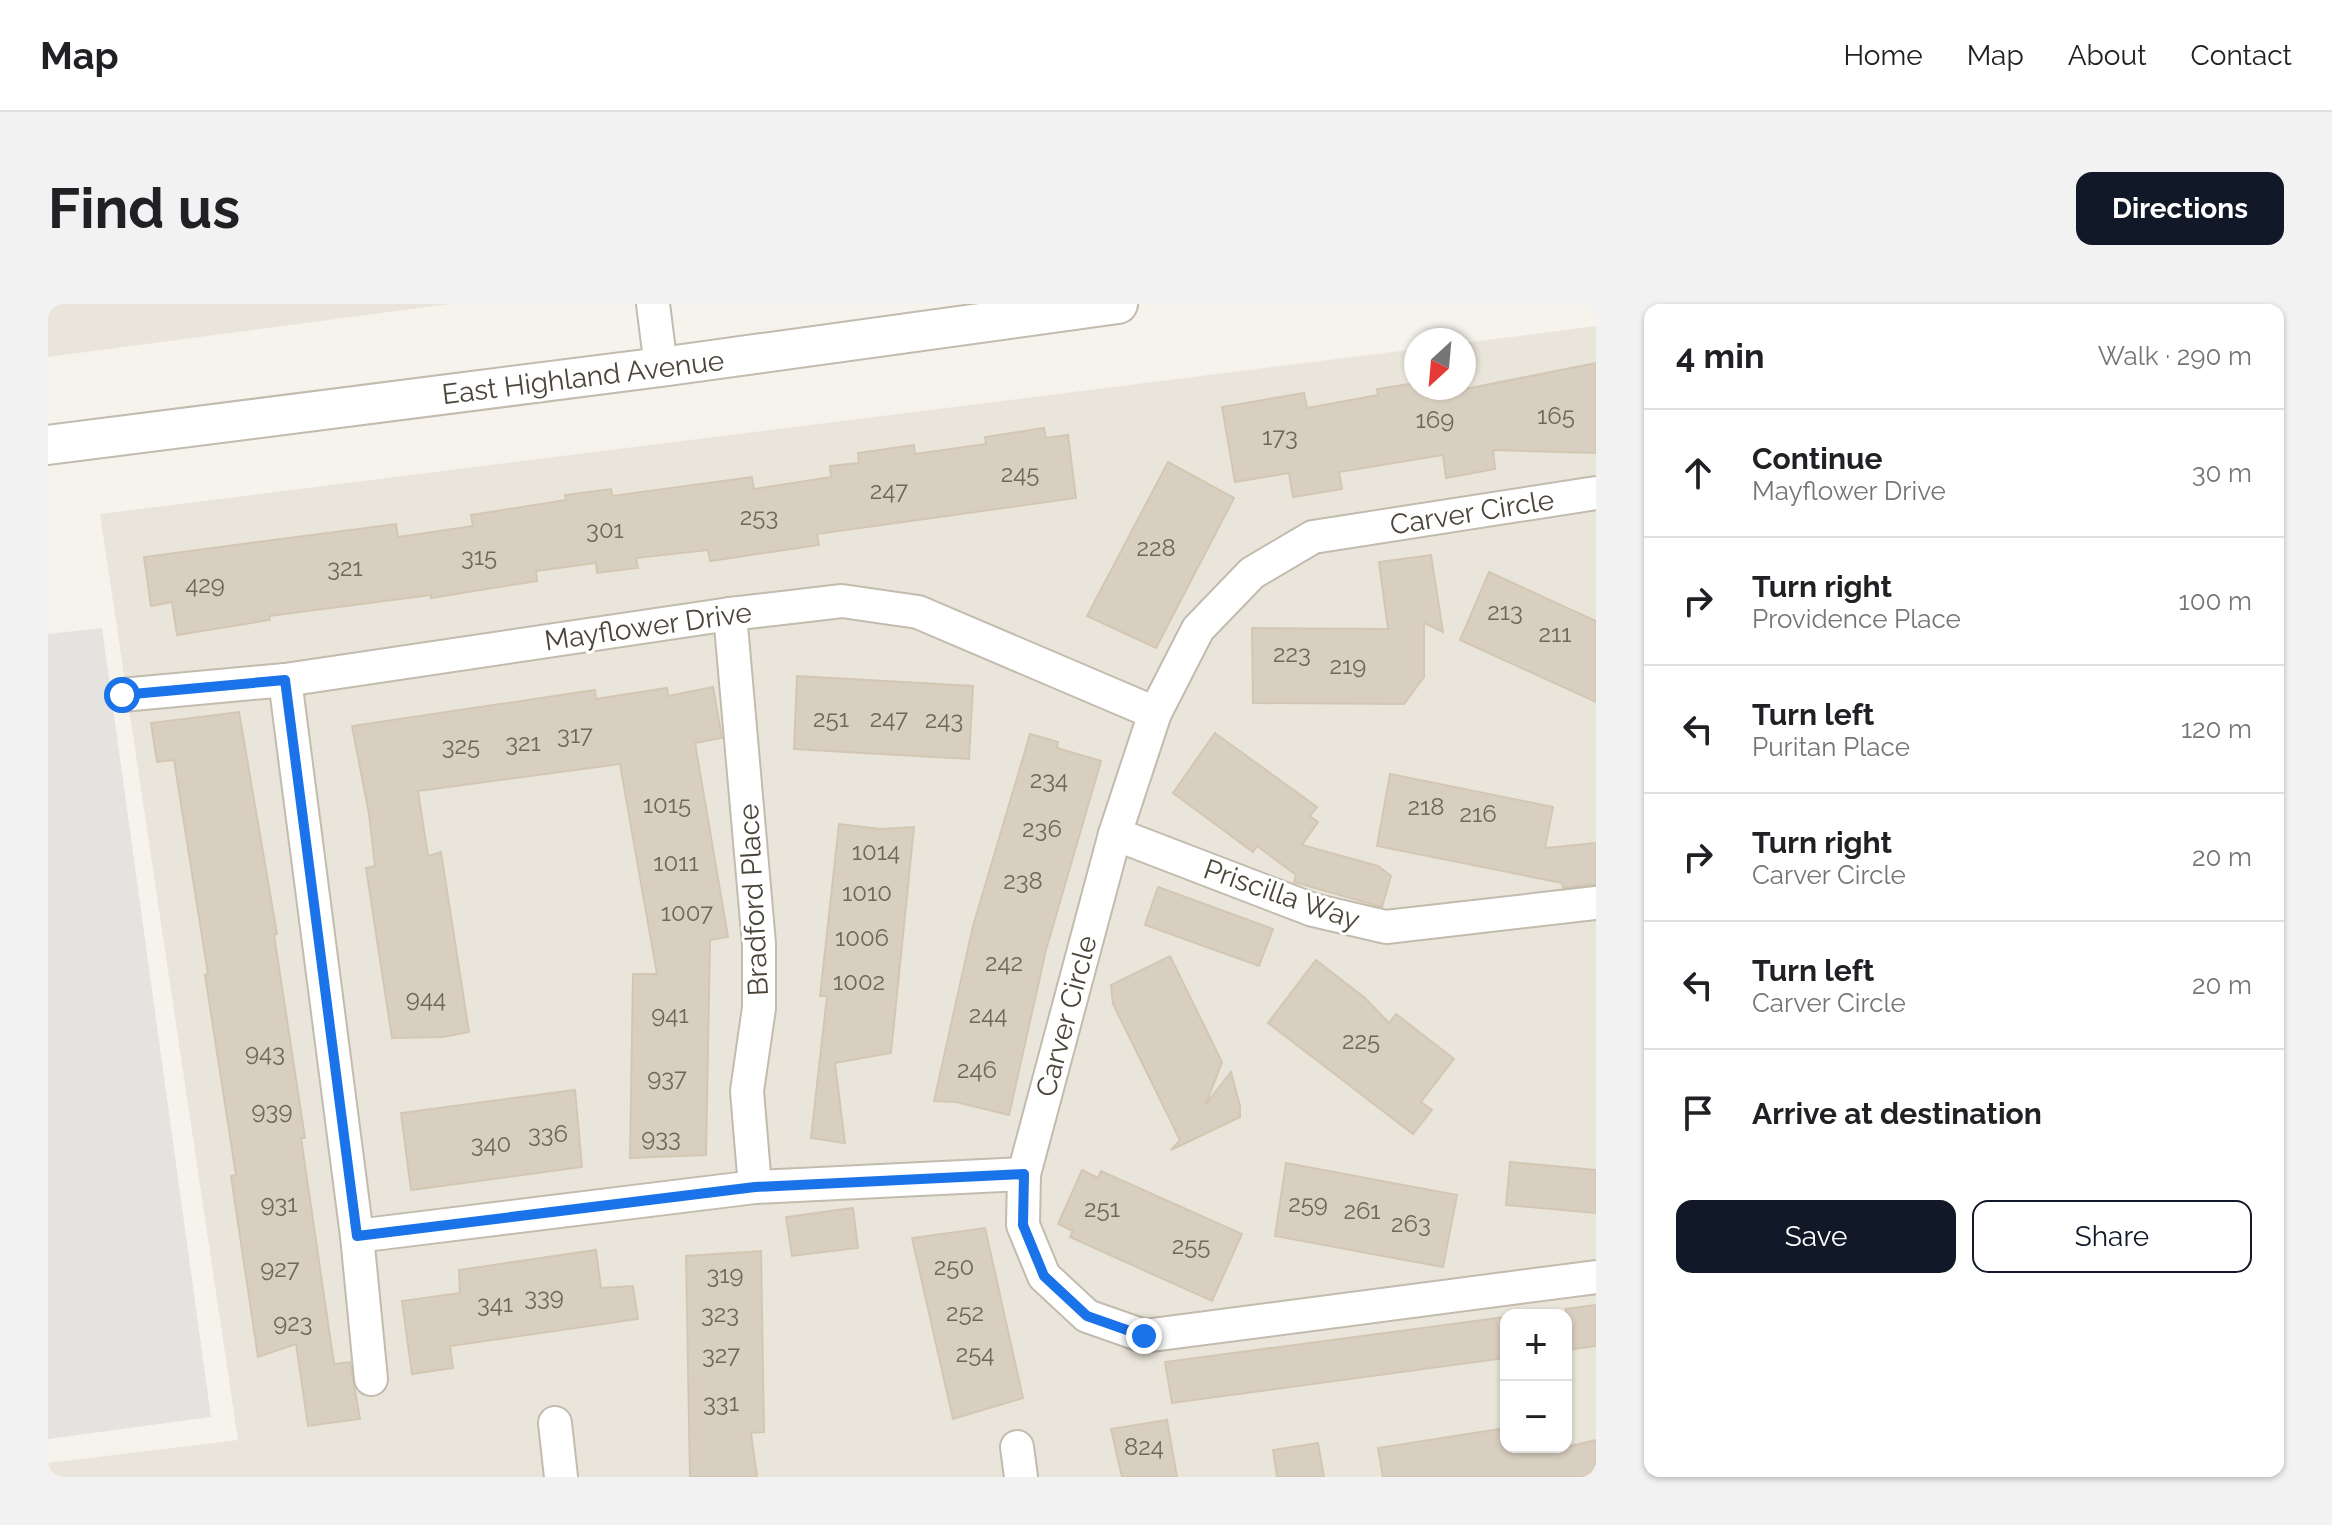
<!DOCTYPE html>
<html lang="en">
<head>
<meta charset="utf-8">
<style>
	body { margin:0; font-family:Raleway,sans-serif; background:#f2f2f2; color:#202124 }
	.controls { position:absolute; right:24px; bottom:24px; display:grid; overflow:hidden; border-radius:16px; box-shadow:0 2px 6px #0004 }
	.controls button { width:72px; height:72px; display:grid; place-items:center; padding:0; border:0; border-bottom:2px solid #e0e0e0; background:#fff; color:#202124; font:40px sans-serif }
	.compass { position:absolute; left:1356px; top:24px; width:72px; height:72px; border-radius:50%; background:#fff; box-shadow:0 2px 6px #0004; rotate:206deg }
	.stop { position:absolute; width:24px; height:24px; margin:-18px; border:6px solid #1a73e8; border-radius:50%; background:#fff }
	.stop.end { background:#1a73e8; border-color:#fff; box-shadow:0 2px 8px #0008 }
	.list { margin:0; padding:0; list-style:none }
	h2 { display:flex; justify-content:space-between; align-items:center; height:104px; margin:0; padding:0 32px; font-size:34px }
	h2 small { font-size:26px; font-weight:400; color:#757577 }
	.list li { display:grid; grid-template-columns:52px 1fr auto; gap:24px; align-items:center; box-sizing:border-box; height:128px; padding:0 32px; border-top:2px solid #e0e0e0 }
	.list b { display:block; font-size:30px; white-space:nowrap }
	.list p { margin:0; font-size:26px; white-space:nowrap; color:#757577 }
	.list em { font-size:26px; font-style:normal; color:#757577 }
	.actions { display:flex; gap:16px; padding:24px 32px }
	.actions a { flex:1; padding:18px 0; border:2px solid #111827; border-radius:16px; text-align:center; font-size:28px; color:#111827 }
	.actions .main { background:#111827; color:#fff }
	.icon { flex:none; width:44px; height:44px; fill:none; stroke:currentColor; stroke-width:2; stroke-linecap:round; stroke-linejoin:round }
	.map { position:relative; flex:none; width:1548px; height:1173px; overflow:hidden; border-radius:16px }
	header { display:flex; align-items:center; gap:48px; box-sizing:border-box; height:112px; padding:0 40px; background:#fff; border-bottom:2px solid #e0e0e0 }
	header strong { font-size:38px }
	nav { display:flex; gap:44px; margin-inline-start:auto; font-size:28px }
	.intro { display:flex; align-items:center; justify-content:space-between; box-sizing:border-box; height:192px; padding:0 48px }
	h1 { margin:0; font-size:56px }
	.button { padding:20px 36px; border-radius:16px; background:#111827; color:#fff; font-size:28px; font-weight:700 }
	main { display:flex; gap:48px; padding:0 48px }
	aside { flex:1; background:#fff; border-radius:16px; box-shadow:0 2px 6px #0004 }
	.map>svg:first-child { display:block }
	.residential { fill:#eae5da; fill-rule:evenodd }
	.parking { fill:#e5e3e0 }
	.building { fill:#d8cfc1; stroke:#d3c7b4; stroke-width:2 }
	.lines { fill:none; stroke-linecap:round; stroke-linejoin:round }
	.minor-casing { stroke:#c2bbae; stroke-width:36 }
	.tertiary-casing { stroke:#c2bbae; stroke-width:42 }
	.minor { stroke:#fff; stroke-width:32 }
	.tertiary { stroke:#fff; stroke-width:38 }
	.route { stroke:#1a73e8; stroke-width:10 }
	.labels { text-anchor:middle; stroke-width:6; stroke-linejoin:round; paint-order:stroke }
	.number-label { font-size:24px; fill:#6e675b }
	.street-label { font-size:28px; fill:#4b4439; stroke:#fff }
</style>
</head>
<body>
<header>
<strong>Map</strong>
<nav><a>Home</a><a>Map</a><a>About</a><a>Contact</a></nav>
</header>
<div class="intro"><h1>Find us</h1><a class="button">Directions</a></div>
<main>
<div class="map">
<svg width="1548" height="1173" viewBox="0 0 1548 1173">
	<rect width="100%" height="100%" fill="#f6f3ec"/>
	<!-- residential -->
	<g class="residential">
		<path d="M 0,0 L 402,0 L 0,53 Z"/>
		<path d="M 1548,22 L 1548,1173 L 0,1173 L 0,1159 L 190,1136 L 52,210 L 1368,45 L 1368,84 L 1416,84 L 1416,39 ZM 1458,1011 L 1518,1011 L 1518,1143 L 1458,1143 Z"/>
	</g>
	<!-- parking -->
	<path class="parking" d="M 54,324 L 163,1113 L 0,1135 L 0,330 Z"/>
	<!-- building -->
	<g class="building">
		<path d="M 1548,59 L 1548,149 L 1445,146 L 1447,165 L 1398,174 L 1395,151 L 1291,168 L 1294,185 L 1245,193 L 1241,169 L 1187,178 L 1174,103 L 1256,89 L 1259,104 L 1330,91 L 1329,85 L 1368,79 L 1368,84 L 1422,84 Z"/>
		<path d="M 996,124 L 998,134 L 1020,131 L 1028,194 L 769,230 L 771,241 L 662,257 L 660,246 L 588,254 L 590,264 L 549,269 L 548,259 L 488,267 L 489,277 L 383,294 L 383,291 L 221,312 L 222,316 L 129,331 L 124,298 L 103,302 L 96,253 L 348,220 L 350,233 L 425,222 L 423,211 L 518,196 L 517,191 L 563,185 L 564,192 L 704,173 L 706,185 L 783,173 L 782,162 L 811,159 L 810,149 L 866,141 L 867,150 L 938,140 L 937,133 Z"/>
		<path d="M 1120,158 L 1186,194 L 1108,344 L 1039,312 Z"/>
		<path d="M 1383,251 L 1395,328 L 1376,319 L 1376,373 L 1356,400 L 1205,399 L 1204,324 L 1340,325 L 1331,258 Z"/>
		<path d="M 1441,268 L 1548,317 L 1548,398 L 1412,336 Z"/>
		<path d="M 749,372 L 925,382 L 921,455 L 746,445 Z"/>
		<path d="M 665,383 L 674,434 L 647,439 L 680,633 L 662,636 L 658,851 L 582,854 L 585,670 L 609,670 L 572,460 L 370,487 L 380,552 L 393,548 L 421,728 L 395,733 L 344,734 L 318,564 L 327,562 L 321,510 L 304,422 L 547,386 L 548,395 L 619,384 L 620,392 Z"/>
		<path d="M 191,408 L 229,630 L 226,631 L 257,834 L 253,834 L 286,1060 L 302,1058 L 312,1115 L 260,1122 L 248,1040 L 210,1053 L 183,872 L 188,871 L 157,671 L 160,670 L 126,456 L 109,458 L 103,419 Z"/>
		<path d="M 1167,429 L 1269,503 L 1262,512 L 1270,518 L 1254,541 L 1330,562 L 1343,572 L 1334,603 L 1246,578 L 1248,571 L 1209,542 L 1205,548 L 1125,489 Z"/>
		<path d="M 982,430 L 1010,438 L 1009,444 L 1053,457 L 998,646 L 961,811 L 908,798 L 886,797 L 925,622 Z"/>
		<path d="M 1342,470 L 1505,503 L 1497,544 L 1548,539 L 1548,580 L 1515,584 L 1514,579 L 1329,542 Z"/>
		<path d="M 791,520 L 833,525 L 866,523 L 843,749 L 787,759 L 797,839 L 763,834 L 779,692 L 772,692 Z"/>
		<path d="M 1110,583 L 1225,625 L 1211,662 L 1097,621 Z"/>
		<path d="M 1122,652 L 1174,758 L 1158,800 L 1183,768 L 1192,802 L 1192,813 L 1123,846 L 1132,836 L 1065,700 L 1063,681 Z"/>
		<path d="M 1268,656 L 1317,694 L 1341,719 L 1348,710 L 1406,755 L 1373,798 L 1384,806 L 1365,830 L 1220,719 Z"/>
		<path d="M 527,786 L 534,863 L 363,886 L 353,809 Z"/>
		<path d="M 1462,858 L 1548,866 L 1548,909 L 1458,901 Z"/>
		<path d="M 1238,859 L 1409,891 L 1395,963 L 1227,932 Z"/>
		<path d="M 1034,866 L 1050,874 L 1053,867 L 1194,930 L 1164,997 L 1022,933 L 1025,927 L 1010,920 Z"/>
		<path d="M 805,904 L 810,944 L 744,952 L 738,913 Z"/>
		<path d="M 937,924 L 975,1094 L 905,1115 L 864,934 Z"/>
		<path d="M 548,946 L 553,984 L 585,982 L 590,1015 L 402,1042 L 405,1064 L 364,1070 L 354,997 L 412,989 L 411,966 Z"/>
		<path d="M 713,947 L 716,1128 L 703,1129 L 709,1173 L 642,1173 L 638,952 Z"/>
		<path d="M 1548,1001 L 1548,1042 L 1518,1046 L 1518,1005 Z"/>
		<path d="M 1458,1013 L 1458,1054 L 1124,1099 L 1117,1058 Z"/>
		<path d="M 1119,1116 L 1129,1173 L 1074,1173 L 1063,1125 Z"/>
		<path d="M 1458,1124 L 1458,1143 L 1518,1143 L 1548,1136 L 1548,1173 L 1335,1173 L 1330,1144 Z"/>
		<path d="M 1270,1139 L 1276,1173 L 1229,1173 L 1225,1146 Z"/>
	</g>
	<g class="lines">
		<!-- minor casing -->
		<g class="minor-casing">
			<g id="minor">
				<path d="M 605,0 L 613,63"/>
				<path d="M 1548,189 L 1265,233 L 1204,269 L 1150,325 L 1107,409 L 1067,530 L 976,870 L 975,921 L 996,972 L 1039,1012 L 1096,1032 L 1548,973"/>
				<path d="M 682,310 L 711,640 L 711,704 L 699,787 L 707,883"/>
				<path d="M 237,376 L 309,932 L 323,1075"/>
				<path d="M 74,391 L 237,376 L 682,310 L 794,297 L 870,308 L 1107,409"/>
				<path d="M 1067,530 L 1265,606 L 1338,623 L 1548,599"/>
				<path d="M 309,932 L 707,883 L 976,870"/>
				<path d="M 507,1119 L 513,1173"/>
				<path d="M 969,1143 L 973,1173"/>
			</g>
		</g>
		<!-- tertiary casing -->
		<g class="tertiary-casing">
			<path id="tertiary" d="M 0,141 L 613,63 L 1070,0"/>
		</g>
		<!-- minor -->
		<use href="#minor" class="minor"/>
		<!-- tertiary -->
		<use href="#tertiary" class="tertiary"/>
	</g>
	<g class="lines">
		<!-- route -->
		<path class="route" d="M 74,391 L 237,376 L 309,932 L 707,883 L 976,870 L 975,921 L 996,972 L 1039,1012 L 1096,1032"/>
	</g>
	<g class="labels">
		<!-- number labels -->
		<g class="number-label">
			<text x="1508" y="120">165</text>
			<text x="1387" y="124">169</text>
			<text x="1232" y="141">173</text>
			<text x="972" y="178">245</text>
			<text x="841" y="195">247</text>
			<text x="711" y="221">253</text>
			<text x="557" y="234">301</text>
			<text x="1108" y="252">228</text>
			<text x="431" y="261">315</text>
			<text x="297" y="272">321</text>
			<text x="157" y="289">429</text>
			<text x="1457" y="316">213</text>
			<text x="1507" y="338">211</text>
			<text x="1244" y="358">223</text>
			<text x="1300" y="370">219</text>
			<text x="783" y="423">251</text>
			<text x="841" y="423">247</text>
			<text x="896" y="424">243</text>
			<text x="527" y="439">317</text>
			<text x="475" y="447">321</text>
			<text x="413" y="450">325</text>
			<text x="1001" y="484">234</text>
			<text x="619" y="509">1015</text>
			<text x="1378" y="511">218</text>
			<text x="1430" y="518">216</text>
			<text x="994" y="533">236</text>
			<text x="828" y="556">1014</text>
			<text x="628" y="567">1011</text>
			<text x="975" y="585">238</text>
			<text x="819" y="597">1010</text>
			<text x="639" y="617">1007</text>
			<text x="814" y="642">1006</text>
			<text x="956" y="667">242</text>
			<text x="811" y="686">1002</text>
			<text x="378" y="703">944</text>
			<text x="622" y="719">941</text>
			<text x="940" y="719">244</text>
			<text x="1313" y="745">225</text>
			<text x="217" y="757">943</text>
			<text x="929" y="774">246</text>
			<text x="619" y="782">937</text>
			<text x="224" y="815">939</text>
			<text x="500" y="838">336</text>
			<text x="613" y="842">933</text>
			<text x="443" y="848">340</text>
			<text x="231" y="908">931</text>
			<text x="1260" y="908">259</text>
			<text x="1054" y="913">251</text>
			<text x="1314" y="915">261</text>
			<text x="1363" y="928">263</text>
			<text x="1143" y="950">255</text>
			<text x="906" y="971">250</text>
			<text x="232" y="973">927</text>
			<text x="677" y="979">319</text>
			<text x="496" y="1001">339</text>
			<text x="447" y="1008">341</text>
			<text x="917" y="1017">252</text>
			<text x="672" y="1018">323</text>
			<text x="245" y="1027">923</text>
			<text x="927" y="1058">254</text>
			<text x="673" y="1059">327</text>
			<text x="673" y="1107">331</text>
			<text x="1096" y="1151">824</text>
		</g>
		<!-- street labels -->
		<g class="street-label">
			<text transform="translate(535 73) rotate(-7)" y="10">East Highland Avenue</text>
			<text transform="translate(1424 208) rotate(-9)" y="10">Carver Circle</text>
			<text transform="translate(600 322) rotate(-8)" y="10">Mayflower Drive</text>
			<text transform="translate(1234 590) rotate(19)" y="10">Priscilla Way</text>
			<text transform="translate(705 596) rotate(-93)" y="10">Bradford Place</text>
			<text transform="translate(1018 712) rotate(-75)" y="10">Carver Circle</text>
		</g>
	</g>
</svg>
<div class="controls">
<button>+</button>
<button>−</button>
</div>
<svg class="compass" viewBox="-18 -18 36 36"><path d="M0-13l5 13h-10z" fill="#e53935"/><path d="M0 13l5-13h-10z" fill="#757577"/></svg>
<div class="stop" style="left:74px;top:391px"></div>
<div class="stop end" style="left:1096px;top:1032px"></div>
</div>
<aside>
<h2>4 min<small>Walk · 290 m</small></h2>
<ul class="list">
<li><svg class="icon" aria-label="ahead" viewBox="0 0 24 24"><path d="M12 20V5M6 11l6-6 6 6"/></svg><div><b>Continue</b><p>Mayflower Drive</p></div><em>30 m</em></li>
<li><svg class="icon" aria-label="right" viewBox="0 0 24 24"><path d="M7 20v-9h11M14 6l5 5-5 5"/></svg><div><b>Turn right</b><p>Providence Place</p></div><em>100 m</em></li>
<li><svg class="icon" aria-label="left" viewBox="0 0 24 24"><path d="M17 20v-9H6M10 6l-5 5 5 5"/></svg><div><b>Turn left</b><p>Puritan Place</p></div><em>120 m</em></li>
<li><svg class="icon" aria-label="right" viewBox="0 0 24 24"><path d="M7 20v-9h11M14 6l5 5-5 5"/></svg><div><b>Turn right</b><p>Carver Circle</p></div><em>20 m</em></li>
<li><svg class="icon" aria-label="left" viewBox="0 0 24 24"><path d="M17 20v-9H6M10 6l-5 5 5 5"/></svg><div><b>Turn left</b><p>Carver Circle</p></div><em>20 m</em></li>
<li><svg class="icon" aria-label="arrive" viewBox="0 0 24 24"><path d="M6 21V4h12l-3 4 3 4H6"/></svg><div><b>Arrive at destination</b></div></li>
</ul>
<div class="actions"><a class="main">Save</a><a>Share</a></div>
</aside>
</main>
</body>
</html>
